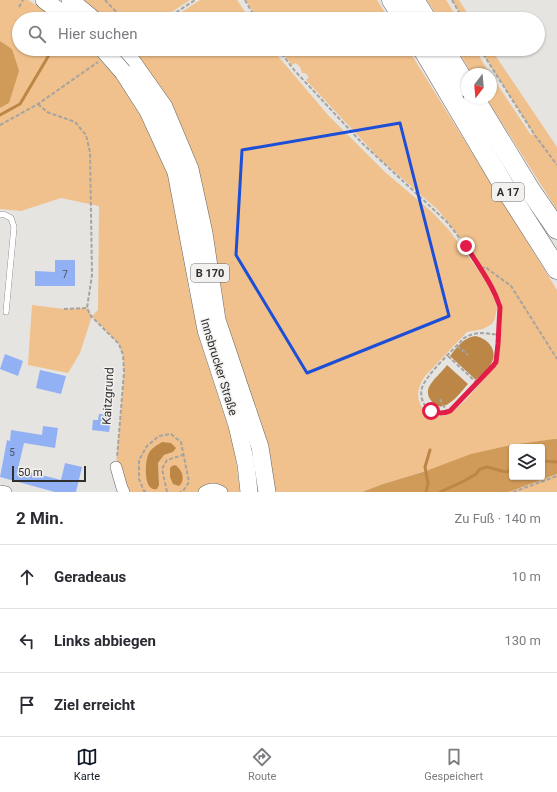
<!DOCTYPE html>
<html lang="de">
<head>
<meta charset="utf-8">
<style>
	body { margin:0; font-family:Roboto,sans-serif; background:#f2f2f3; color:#2b2b33 }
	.controls { position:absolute; right:12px; bottom:12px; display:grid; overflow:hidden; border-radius:4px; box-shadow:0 1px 3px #0004 }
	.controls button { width:36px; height:36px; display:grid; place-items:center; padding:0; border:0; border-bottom:1px solid #e1e1e2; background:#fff; color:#2b2b33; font:20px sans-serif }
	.compass { position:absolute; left:461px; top:68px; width:36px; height:36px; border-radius:50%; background:#fff; box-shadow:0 1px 3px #0004; rotate:196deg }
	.scale { position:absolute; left:12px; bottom:10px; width:74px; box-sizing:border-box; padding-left:4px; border:2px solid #2f2f2e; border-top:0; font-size:11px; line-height:14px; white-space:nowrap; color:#2f2f2e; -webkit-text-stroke:3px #f3f1ef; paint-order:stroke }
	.stop { position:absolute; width:12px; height:12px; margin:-9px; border:3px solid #e11d48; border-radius:50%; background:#fff }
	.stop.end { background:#e11d48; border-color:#fff; box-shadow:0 1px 4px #0008 }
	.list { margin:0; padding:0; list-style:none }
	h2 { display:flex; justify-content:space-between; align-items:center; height:52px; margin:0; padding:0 16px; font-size:17px }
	h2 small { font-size:13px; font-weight:400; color:#7c7c81 }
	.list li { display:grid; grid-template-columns:26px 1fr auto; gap:12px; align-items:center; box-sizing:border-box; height:64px; padding:0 16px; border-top:1px solid #e1e1e2 }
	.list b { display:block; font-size:15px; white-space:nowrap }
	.list em { font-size:13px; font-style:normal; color:#7c7c81 }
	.icon { flex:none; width:22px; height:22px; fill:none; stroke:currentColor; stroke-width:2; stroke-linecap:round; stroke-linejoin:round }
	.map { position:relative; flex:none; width:557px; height:492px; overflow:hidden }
	.search { position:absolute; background:#fff; box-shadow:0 1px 3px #0004; left:12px; right:12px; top:12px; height:44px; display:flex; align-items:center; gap:10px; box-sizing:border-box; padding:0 14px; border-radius:22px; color:#7c7c81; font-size:15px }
	.sheet { height:244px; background:#fff }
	nav { display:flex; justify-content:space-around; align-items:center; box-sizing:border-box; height:56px; border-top:1px solid #e1e1e2; background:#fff; font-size:11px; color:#7c7c81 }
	nav a { display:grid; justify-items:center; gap:2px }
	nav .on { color:#111827 }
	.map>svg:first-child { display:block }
	.green { fill:#f0c18c; fill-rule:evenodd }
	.forest { fill:#d09a59; fill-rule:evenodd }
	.water { fill:#bc8746 }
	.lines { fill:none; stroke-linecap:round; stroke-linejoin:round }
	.stream { stroke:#bc8746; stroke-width:3 }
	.building { fill:#92b1f5 }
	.lane-casing { stroke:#676563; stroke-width:6 }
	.street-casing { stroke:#676563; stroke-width:12 }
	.primary-casing { stroke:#676563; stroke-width:18 }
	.highway-casing { stroke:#676563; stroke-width:21 }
	.path { stroke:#a5a4a1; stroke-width:2; stroke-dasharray:4 2; stroke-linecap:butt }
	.lane { stroke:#fff; stroke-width:5.5 }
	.street { stroke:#fff; stroke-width:11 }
	.primary { stroke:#fff; stroke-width:17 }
	.highway { stroke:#fff; stroke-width:20 }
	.primary-bridge-casing { stroke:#676563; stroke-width:18; stroke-linecap:butt }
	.primary-bridge { stroke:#fff; stroke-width:17 }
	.route { stroke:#e11d48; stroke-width:5 }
	.marked { fill:none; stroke:#1d4ed8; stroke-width:3; stroke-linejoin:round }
	.labels { text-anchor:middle; stroke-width:3; stroke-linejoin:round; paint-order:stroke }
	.number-label { font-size:10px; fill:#485060 }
	.shield { fill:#f3f1ef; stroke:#6a6968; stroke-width:1 }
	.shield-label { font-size:11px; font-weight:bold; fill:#2f2f2e }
	.street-label { font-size:12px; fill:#2f2f2e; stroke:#f3f1ef }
</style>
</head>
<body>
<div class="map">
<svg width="557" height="492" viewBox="0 0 557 492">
	<rect width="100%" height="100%" fill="#e6e4e1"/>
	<!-- green -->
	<g class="green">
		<path d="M 0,0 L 28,0 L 57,19 L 19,19 L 19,49 L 90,49 L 116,77 L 138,105 L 164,156 L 183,238 L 188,286 L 196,320 L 201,344 L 234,445 L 240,492 L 124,492 L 116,467 L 124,372 L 123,355 L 119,344 L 92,316 L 80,353 L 68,373 L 28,365 L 32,305 L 64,309 L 87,308 L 92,316 L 98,310 L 99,206 L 61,198 L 21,211 L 0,209 L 0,108 L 9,103 L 12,49 L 0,41 ZM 153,448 L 173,452 L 164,455 L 158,463 L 159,485 Z"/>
		<path d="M 83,0 L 190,0 L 161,19 L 105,19 Z"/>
		<path d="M 200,0 L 237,0 L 250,19 L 171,19 Z"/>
		<path d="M 246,0 L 377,0 L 389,19 L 257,19 Z"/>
		<path d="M 427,0 L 446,0 L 458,19 L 439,19 Z"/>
		<path d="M 452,0 L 459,0 L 471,19 L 463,19 Z"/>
		<path d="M 132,49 L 272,49 L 328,115 L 385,172 L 432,212 L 449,230 L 484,278 L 496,302 L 497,308 L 495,318 L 492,324 L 483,329 L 467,332 L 425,376 C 416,389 415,402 427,413 L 426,417 L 428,418 L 430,414 C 436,415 440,417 446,415 C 459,411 485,378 494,366 L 497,361 L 502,326 L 502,302 L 486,274 L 471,251 L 438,210 L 378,157 L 306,80 L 309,77 L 305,73 L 302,73 L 300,67 L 296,63 L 292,65 L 279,49 L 408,49 L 557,290 L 557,439 L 511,445 L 383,484 L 362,492 L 273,492 Z"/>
		<path d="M 457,49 L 475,49 L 490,74 L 472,74 Z"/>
		<path d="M 480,49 L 491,49 L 557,147 L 557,210 L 486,98 L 491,98 L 491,75 L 531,135 L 534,134 Z"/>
		<path d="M 557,474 L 557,492 L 509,492 Z"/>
	</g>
	<!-- forest -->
	<g class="forest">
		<path d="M 0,41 L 12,49 L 19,71 L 9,103 L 0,108 Z"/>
		<path d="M 554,439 L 557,439 L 557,474 L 509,492 L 362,492 L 383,484 L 426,471 L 471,454 L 511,445 ZM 512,447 L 542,447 L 542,477 L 512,477 Z"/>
	</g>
	<!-- water -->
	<g class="water">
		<path d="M 475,336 C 488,338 499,351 491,364 C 488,370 481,375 476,380 L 450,356 C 457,347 463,338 475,336 Z"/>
		<path d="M 447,365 L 468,384 C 460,393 442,419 430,399 C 428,396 427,391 429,387 C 433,379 442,372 447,365 Z"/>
		<path d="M 162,442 L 171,443 L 176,448 L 173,452 L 164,455 L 158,463 L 159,485 L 157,489 C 143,492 145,463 148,455 C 151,448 156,446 162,442 Z"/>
		<path d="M 175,465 C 182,469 186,480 179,486 L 173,484 L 170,477 L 170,468 L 172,466 Z"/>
	</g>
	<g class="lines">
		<!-- stream -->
		<g class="stream">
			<path d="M 0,115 L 20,104 L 49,55 L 54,49"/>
			<path d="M 542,461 L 557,462"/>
			<path d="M 426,492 L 428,483 L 425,467 L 430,450"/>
			<path d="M 440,492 L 464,481 L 476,474 L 480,469 L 487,467 L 506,472 L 512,469"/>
		</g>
	</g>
	<!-- building -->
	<g class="building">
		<path d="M 55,260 L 75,260 L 75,286 L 35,286 L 35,271 L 55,272 Z"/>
		<path d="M 5,354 L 23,361 L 18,376 L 0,369 Z"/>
		<path d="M 40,370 L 66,376 L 61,394 L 36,388 Z"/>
		<path d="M 99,414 L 112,415 L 109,432 L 92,430 L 93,420 L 98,420 Z"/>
		<path d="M 43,426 L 58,428 L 55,448 L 24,443 L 18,469 L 61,480 L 65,463 L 82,467 L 76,492 L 55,492 L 0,477 L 7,440 L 10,441 L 11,430 L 42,435 Z"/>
	</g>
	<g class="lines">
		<!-- lane casing -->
		<g class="lane-casing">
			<path id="lane" d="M 0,215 L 3,214 L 11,218 L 14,227 L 6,312"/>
		</g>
		<!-- street casing -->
		<g class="street-casing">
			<g id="street">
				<path d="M 116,467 L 122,488 L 124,492"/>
				<path d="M 0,491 L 6,492"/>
				<path d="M 204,492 C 210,488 216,488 222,492"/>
			</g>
		</g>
		<!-- primary casing -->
		<g class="primary-casing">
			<g id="primary">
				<path d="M 44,0 L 70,19"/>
				<path d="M 70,0 L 93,19"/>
				<path d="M 121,49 L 133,63 L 164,107 L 190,169 L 204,233 L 217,320 L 260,447 L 267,492"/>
				<path d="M 123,72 L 148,111 L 176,172 L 206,330 L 237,425 L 246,464 L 249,492"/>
			</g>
		</g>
		<!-- highway casing -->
		<g class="highway-casing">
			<g id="highway">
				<path d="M 392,0 L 404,19"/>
				<path d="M 414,0 L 426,19"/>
				<path d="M 423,49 L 504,186 L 557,269"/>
				<path d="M 444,49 L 467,87"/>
				<path d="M 474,98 L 530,190 L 557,229"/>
			</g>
		</g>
		<!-- path -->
		<g class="path">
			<path d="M 105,0 L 123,19"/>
			<path d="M 245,0 L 256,19"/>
			<path d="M 452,0 L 463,19"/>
			<path d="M 19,7 L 23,0"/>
			<path d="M 166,19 L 195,0"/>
			<path d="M 278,49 L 295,71 L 362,143 L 447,222 L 466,246 L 481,269 L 498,300 L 501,313 L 497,356 L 496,362 L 493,366 L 450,411 C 443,414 437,415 430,410 C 422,405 419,394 423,385 C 431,370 452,351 464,338 C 476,331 486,333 499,335"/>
			<path d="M 480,49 L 534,134 L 557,165"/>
			<path d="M 38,104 L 47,112 L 75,122 L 86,135 L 90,152 L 92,275 L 87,308 L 91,316 L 119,344 L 123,355 L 124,372 L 117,458"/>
			<path d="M 0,125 L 38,104 L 98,62"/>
			<path d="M 481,269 L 485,267 L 511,286 L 557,359"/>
			<path d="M 64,309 L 87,308"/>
			<path d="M 457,346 L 468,355"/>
			<path d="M 448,356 L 477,383"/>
			<path d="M 440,399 L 447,412"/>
			<path d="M 146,492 L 144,491 L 139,479 L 139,460 L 147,446 L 159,436 L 171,434 L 181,442 L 189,482 L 183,491 L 180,492"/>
			<path d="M 167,492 L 162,469 L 167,460 L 183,455"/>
			<path d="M 513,492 L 557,476"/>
		</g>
		<!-- lane -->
		<use href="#lane" class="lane"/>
		<!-- street -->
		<use href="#street" class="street"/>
		<!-- primary -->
		<use href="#primary" class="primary"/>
		<!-- highway -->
		<use href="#highway" class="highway"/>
		<!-- primary-bridge casing -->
		<g class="primary-bridge-casing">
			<path id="primary-bridge" d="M 103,49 L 123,72"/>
		</g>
		<!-- primary-bridge -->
		<use href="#primary-bridge" class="primary-bridge"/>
	</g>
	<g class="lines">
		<!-- route -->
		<path class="route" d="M 431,411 C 438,414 443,414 450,411 L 493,366 L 496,362 L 498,344 L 500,307 C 493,285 478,265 466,246"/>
	</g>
	<!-- marked area -->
	<path class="marked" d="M 400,123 L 449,316 L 307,373 L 236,255 L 242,150 Z"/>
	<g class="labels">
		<!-- number labels -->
		<g class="number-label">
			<text x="65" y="278">7</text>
			<text x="12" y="456">5</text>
		</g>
		<!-- shield labels -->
		<g class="shield">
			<rect x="492" y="183" width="32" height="18" rx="3"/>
			<rect x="191" y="264" width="38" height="18" rx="3"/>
		</g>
		<g class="shield-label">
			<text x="508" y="196">A 17</text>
			<text x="210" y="277">B 170</text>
		</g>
		<!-- street labels -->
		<g class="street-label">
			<text transform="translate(219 367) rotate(73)" y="4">Innsbrucker Straße</text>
			<text transform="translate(108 396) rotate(-87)" y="4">Kaitzgrund</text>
		</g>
	</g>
</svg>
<div class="controls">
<button><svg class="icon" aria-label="layers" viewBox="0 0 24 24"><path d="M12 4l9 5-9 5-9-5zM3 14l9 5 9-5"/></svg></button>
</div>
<svg class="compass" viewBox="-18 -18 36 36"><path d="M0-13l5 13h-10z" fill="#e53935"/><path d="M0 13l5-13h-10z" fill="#7c7c81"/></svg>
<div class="scale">50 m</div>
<div class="stop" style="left:431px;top:411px"></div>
<div class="stop end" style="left:466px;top:246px"></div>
<div class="search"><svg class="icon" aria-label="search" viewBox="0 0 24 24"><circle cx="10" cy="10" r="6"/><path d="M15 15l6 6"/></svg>Hier suchen</div>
</div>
<section class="sheet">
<h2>2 Min.<small>Zu Fuß · 140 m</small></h2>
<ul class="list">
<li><svg class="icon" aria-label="ahead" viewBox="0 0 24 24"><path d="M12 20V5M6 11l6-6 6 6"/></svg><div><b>Geradeaus</b></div><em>10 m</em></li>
<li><svg class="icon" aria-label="left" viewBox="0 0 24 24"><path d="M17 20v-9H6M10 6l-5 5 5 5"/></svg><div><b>Links abbiegen</b></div><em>130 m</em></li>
<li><svg class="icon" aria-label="arrive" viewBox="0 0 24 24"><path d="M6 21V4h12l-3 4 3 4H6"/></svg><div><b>Ziel erreicht</b></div></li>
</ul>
</section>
<nav>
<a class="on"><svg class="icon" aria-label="map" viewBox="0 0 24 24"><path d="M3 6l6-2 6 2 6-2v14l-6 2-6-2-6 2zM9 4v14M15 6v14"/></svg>Karte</a>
<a><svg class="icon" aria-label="directions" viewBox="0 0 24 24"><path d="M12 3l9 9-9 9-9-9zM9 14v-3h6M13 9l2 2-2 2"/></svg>Route</a>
<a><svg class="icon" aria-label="saved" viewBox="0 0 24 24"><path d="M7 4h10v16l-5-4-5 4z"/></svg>Gespeichert</a>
</nav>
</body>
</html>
